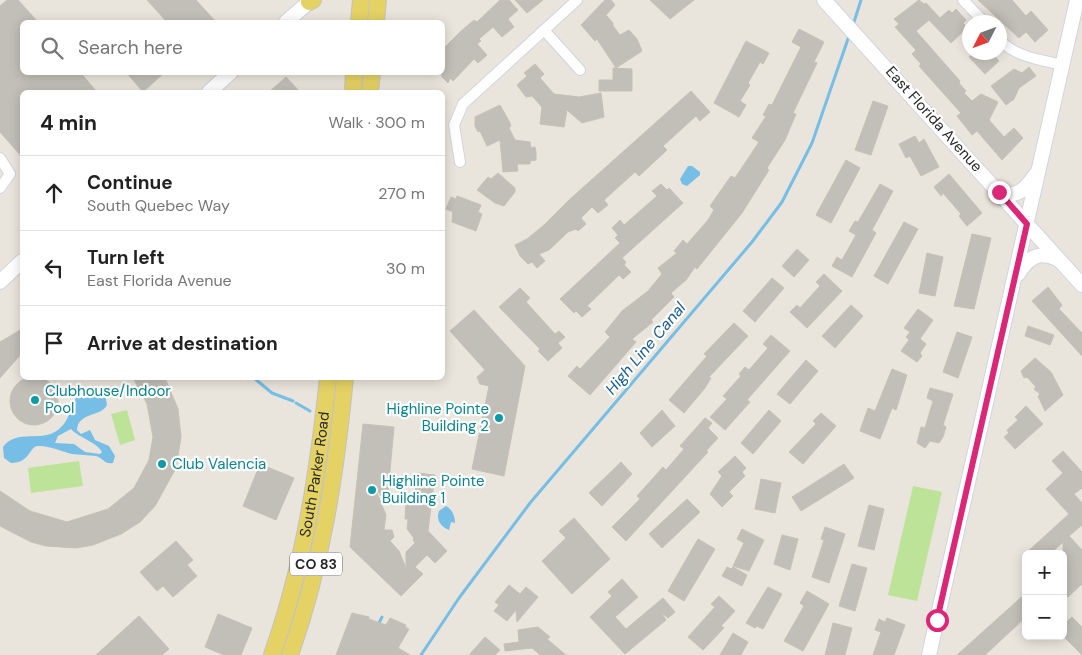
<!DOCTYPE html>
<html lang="en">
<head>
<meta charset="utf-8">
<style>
	body { margin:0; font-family:"DM Sans",sans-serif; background:#f2f2f2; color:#222 }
	.controls { position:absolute; right:15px; bottom:15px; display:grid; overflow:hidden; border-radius:8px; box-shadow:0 2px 12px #0003 }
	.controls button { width:45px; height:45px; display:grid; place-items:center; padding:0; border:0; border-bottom:1px solid #e0e0e0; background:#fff; color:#222; font:25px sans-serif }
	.compass { position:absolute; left:962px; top:15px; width:45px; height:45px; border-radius:50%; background:#fff; box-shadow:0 2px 12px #0003; rotate:228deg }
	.stop { position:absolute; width:15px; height:15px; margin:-11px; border:4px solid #db2777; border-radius:50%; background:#fff }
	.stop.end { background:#db2777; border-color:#fff; box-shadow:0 1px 5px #0008 }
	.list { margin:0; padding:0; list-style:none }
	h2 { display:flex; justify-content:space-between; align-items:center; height:65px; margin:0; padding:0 20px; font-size:21px }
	h2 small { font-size:16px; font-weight:400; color:#767676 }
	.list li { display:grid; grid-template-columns:32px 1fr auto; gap:15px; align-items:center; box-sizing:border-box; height:75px; padding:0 20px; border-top:1px solid #e0e0e0 }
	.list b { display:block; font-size:19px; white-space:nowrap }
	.list p { margin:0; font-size:16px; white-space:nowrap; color:#767676 }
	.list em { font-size:16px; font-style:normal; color:#767676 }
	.icon { flex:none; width:28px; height:28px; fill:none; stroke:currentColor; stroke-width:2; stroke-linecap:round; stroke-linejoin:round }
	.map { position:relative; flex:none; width:1082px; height:655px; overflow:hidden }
	.search { position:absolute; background:#fff; box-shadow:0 2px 12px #0003; left:20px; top:20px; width:425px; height:55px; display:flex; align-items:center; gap:12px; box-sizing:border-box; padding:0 18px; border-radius:8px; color:#767676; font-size:19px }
	.panel { position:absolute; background:#fff; box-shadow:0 2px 12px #0003; left:20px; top:90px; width:425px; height:290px; border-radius:8px }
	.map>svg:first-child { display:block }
	.pitch { fill:#bde398 }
	.water { fill:#76bee5; fill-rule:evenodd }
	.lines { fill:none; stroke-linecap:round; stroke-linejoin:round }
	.stream { stroke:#76bee5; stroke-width:3 }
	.building { fill:#c2bfb8; stroke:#c5c1b5 }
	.minor-casing { stroke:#d1d3e1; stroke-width:12 }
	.tertiary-casing { stroke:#d1d3e1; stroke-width:16 }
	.primary-casing { stroke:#c3c3c3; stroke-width:18 }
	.minor { stroke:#fff; stroke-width:10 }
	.tertiary { stroke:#fff; stroke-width:14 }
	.primary { stroke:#e5d265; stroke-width:16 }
	.route { stroke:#db2777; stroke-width:6 }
	.culture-dot { fill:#0f9aa8; stroke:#fff; stroke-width:2 }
	.labels { text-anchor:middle; stroke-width:4.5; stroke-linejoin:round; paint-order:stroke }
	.shield { fill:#fff; stroke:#696969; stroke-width:1 }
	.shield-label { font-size:14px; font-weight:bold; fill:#292929 }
	.street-label { font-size:15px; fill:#292929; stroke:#fff }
	.culture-label { font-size:15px; fill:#0d838f; stroke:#fff; text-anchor:start }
	.water-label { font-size:16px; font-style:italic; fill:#175b8e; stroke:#fff }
</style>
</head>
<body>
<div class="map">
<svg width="1082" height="655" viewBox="0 0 1082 655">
	<rect width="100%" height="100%" fill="#eae5dc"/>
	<!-- pitch -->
	<g class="pitch">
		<path d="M 127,410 L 135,440 L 120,445 L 111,414 Z"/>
		<path d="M 79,461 L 83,486 L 31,493 L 28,468 Z"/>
		<path d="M 913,486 L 942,492 L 917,601 L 888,595 Z"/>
	</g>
	<!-- water -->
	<g class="water">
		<path d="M 688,166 L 692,166 L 700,172 L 700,175 L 687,186 L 682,184 L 680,179 Z"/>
		<path d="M 91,387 L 100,389 L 105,393 L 107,405 C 101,417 78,412 77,430 L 81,434 L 90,430 L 95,440 L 109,446 L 115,456 L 113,463 C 105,465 103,458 96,456 C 88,455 80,455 72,454 C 64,452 47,445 38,446 C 29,446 31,463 11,463 L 4,458 L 3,447 C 17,428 41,443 58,430 C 71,420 70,405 79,393 ZM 71,429 C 79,438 97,442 102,452 L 100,454 L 85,452 L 74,444 L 55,443 L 58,436 Z"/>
		<path d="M 446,506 C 452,509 455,516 455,523 L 451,522 L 449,530 C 440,526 436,520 439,511 Z"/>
	</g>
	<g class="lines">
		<!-- stream -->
		<g class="stream">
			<path d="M 854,22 L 861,0"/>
			<path d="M 254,378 L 272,393 L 293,401"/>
			<path d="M 296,403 L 310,411"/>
			<path d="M 378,625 L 382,617"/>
			<path d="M 421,655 L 459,598 L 530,503 L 752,242 L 782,202 L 812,143 L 849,36"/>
		</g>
	</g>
	<!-- building -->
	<g class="building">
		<path d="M 7,0 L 18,0 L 38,22 L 22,22 L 22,72 L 80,72 L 97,92 L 22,92 L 22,157 L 0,132 L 0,6 Z"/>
		<path d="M 147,0 L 196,0 L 216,22 L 167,22 Z"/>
		<path d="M 500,0 L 509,0 L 518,10 L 508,19 L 514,27 L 502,37 L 493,27 L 479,39 L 481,41 L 477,44 L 487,55 L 478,63 L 474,59 L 453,81 L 450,78 L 448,83 L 442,77 L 442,50 L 460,32 L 474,20 L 477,22 Z"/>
		<path d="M 515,0 L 543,0 L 527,13 Z"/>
		<path d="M 605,0 L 611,0 L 615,5 L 606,15 L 613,23 L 613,26 L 620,35 L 629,30 L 637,39 L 642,51 L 616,68 L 597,39 L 595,41 L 581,25 Z"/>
		<path d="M 650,0 L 694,0 L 670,19 Z"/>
		<path d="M 919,0 L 924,4 L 926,3 L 940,18 L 949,10 L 952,13 L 956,9 L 966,20 L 963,23 L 967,28 L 951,43 L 929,20 L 916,31 L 960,81 L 959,83 L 966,91 L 964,93 L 972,101 L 981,94 L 998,102 L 989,120 L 1004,137 L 1014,128 L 1023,138 L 1002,160 L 977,131 L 972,135 L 957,116 L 961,113 L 919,66 L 921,64 L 912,54 L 916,50 L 895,27 L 899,24 L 894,19 Z"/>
		<path d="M 978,0 L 1012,0 L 1026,16 L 1031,11 L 1048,30 L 1035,42 L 1026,32 L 1019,38 Z"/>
		<path d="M 799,29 L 824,42 L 814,62 L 817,63 L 793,113 L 796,114 L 785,140 L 767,168 L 769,170 L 742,213 L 697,269 L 695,267 L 686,280 L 671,293 L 674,297 L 651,320 L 653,322 L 632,339 L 636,342 L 590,395 L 568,376 L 577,366 L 580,369 L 610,337 L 605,332 L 622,311 L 648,291 L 662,274 L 658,268 L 677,253 L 674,251 L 683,240 L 687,244 L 708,220 L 714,210 L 710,206 L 731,176 L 735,178 L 759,142 L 752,138 L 766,116 L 763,115 L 769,104 L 772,105 L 801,47 L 792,42 Z"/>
		<path d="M 746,41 L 769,53 L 763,64 L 760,62 L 748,83 L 750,85 L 740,101 L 746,105 L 739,117 L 714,103 Z"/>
		<path d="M 974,52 L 991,52 L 999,61 L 985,74 L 969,57 Z"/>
		<path d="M 535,64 L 544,74 L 540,78 L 554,94 L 579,97 L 601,93 L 604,117 L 582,123 L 567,110 L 564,127 L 540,124 L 542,107 L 532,96 L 526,97 L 517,85 L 527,76 L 524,73 Z"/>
		<path d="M 1029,67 L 1036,76 L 1019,88 L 1014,99 L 1006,105 L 991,86 L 1014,69 L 1022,73 Z"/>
		<path d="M 613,68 L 632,69 L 632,91 L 599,91 L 599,80 L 613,80 Z"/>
		<path d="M 126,72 L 165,72 L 143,92 Z"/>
		<path d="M 286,77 L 300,92 L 269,92 Z"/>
		<path d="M 691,91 L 710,112 L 700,121 L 696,116 L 663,146 L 667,150 L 639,176 L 635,172 L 604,200 L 608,205 L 598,213 L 592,207 L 581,218 L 586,224 L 578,231 L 576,229 L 568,232 L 549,250 L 539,254 L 545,261 L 537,268 L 532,262 L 528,264 L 520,256 L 515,245 L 527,239 L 544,225 L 569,200 Z"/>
		<path d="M 873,101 L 888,106 L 871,155 L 855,150 Z"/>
		<path d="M 500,105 L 509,121 L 511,126 L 509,128 L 515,140 L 530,142 L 531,148 L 535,147 L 536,152 L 536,160 L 530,161 L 530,164 L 517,164 L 518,171 L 503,172 L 500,140 L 487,146 L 480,131 L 478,132 L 475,126 L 475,117 Z"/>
		<path d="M 915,136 L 919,143 L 924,139 L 939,167 L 921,176 L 910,156 L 906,158 L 899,144 Z"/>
		<path d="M 846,160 L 860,168 L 831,223 L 816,215 Z"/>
		<path d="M 498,173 L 515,188 L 515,192 L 504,206 L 495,203 L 477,190 L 488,177 L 491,179 Z"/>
		<path d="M 949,174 L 982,213 L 967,226 L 959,216 L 961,214 L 943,193 L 941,196 L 934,187 Z"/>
		<path d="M 661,184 L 667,190 L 669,188 L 683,203 L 622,258 L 626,262 L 624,265 L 631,272 L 623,279 L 619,275 L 587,306 L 591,309 L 582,317 L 576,311 L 574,313 L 560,299 L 620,243 L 615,238 L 618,235 L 612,228 L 620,220 L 624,225 L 657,196 L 652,191 Z"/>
		<path d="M 880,184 L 893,191 L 872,230 L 876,233 L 852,277 L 832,266 L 837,257 L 842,260 L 856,235 L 849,231 L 855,221 L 858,222 Z"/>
		<path d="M 457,196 L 481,205 L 478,212 L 482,214 L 476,231 L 452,222 L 453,212 L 446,209 L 451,197 L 456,199 Z"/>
		<path d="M 904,222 L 918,229 L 888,284 L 874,276 Z"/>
		<path d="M 972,234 L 991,238 L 974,309 L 954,306 Z"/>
		<path d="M 797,249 L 809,260 L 794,277 L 782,266 Z"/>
		<path d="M 927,253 L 943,257 L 935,296 L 919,293 Z"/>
		<path d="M 824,274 L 842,291 L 807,328 L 790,312 L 797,305 L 800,308 L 820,286 L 816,282 Z"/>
		<path d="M 772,278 L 784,288 L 755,322 L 743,311 Z"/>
		<path d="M 1048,287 L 1062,305 L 1059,309 L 1082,333 L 1082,356 L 1032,301 Z"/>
		<path d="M 520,288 L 530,298 L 526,302 L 555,334 L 559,331 L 565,337 L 558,343 L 562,348 L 548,361 L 538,351 L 540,349 L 499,307 Z"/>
		<path d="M 851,305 L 863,316 L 835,348 L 822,336 Z"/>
		<path d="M 918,309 L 933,320 L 920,339 L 926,344 L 920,353 L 922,356 L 917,362 L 901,351 L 909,340 L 906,337 L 910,332 L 904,328 Z"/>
		<path d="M 474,310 L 525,366 L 504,476 L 472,469 L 489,386 L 480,384 L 477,377 L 485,370 L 450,331 Z"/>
		<path d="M 734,323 L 748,336 L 709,377 L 711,378 L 705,388 L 684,413 L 669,400 L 707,356 L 704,354 Z"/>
		<path d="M 1028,326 L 1054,335 L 1050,345 L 1025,336 Z"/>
		<path d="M 22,329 L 22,353 L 0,378 L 0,342 Z"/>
		<path d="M 957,332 L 972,337 L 958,378 L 943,372 Z"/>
		<path d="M 771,335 L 790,351 L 747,400 L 750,402 L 725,430 L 710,417 L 727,399 L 723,396 L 741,376 L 739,374 L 745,367 L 749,370 L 768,348 L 763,344 Z"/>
		<path d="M 1035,358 L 1051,372 L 1063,395 L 1045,411 L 1038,396 L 1040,394 L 1034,389 L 1036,387 L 1027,377 L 1024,378 L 1021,371 Z"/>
		<path d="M 806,360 L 818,371 L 790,404 L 777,394 Z"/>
		<path d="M 892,369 L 907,375 L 896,410 L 892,408 L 880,439 L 860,431 L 868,408 L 875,411 Z"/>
		<circle cx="34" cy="401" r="24"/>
		<path d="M 133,378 L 165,378 L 178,409 L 181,437 L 176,468 L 155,506 L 140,522 L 121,534 L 93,545 L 76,548 L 46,546 L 31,542 L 0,526 L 0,491 L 30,511 L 67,522 L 108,509 L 134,488 L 149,460 L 153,437 L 147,404 Z"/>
		<path d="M 930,388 L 953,394 L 943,425 L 946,427 L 943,437 L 939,443 L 930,441 L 925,448 L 917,443 L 921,427 L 925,428 L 933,401 L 927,398 Z"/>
		<path d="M 1026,406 L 1043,424 L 1015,449 L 1004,437 L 1009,433 L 1007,430 L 1018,420 L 1015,417 Z"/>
		<path d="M 662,410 L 675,426 L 652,447 L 640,433 Z"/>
		<path d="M 769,410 L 781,421 L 753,454 L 741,443 Z"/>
		<path d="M 821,413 L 836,426 L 803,464 L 789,452 L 816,424 L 813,421 Z"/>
		<path d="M 705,418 L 712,423 L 708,428 L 718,438 L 706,451 L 708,452 L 626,541 L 612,527 L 640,499 L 637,496 L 663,467 L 666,470 L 684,449 L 680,446 Z"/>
		<path d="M 363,424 L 394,427 L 387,503 L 375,488 L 386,515 L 384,530 L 392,530 L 394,537 L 390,541 L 399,551 L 406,568 L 406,552 L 415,543 L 413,540 L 414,538 L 407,529 L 408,519 L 405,519 L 406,501 L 414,502 L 417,473 L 435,475 L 428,531 L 447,551 L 435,563 L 427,555 L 415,567 L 423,574 L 401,596 L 350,547 Z"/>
		<path d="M 1063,451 L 1082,472 L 1082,488 L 1074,494 L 1082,503 L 1082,525 L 1069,536 L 1082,550 L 1082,584 L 1068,597 L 1063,593 L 1063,542 L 1050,554 L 1025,554 L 1069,514 L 1046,489 L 1063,473 L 1052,461 Z"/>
		<path d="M 735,456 L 746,468 L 742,472 L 745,476 L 729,492 L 733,496 L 722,507 L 710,494 L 722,476 L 718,472 Z"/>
		<path d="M 621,462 L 632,474 L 602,506 L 589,493 Z"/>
		<path d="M 260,464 L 294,478 L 276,520 L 243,506 Z"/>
		<path d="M 844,464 L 854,478 L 801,511 L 792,497 Z"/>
		<path d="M 761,479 L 781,483 L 775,513 L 755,509 Z"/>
		<path d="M 687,499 L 700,512 L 662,548 L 649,534 Z"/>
		<path d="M 869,505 L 884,509 L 874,550 L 858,546 Z"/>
		<path d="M 574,518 L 610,559 L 572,594 L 542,561 L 566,538 L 559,531 Z"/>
		<path d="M 825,527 L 845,534 L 829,583 L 812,577 L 824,540 L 821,539 Z"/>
		<path d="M 742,529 L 764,540 L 749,571 L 733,566 L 744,543 L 737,539 Z"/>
		<path d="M 782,535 L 798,539 L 790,570 L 774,564 Z"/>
		<path d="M 698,539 L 715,549 L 684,601 L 668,591 Z"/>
		<path d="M 176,541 L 193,560 L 187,565 L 197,576 L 173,597 L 163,586 L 157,591 L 140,572 Z"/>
		<path d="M 852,564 L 867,568 L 855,611 L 839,606 Z"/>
		<path d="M 727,567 L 731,569 L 733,567 L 747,575 L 742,586 L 722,576 Z"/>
		<path d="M 622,579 L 638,597 L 615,617 L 626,629 L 663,598 L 675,612 L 668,618 L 661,612 L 666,620 L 625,654 L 590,617 L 612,596 L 608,592 Z"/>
		<path d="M 509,585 L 520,594 L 526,587 L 538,597 L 517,622 L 516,610 L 507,621 L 494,611 L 499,605 L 495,602 Z"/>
		<path d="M 768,587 L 782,594 L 763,629 L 757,626 L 755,628 L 746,623 Z"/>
		<path d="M 807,591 L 829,604 L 803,651 L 784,641 L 804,606 L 800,603 Z"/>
		<path d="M 1026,593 L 1026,617 L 985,655 L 957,655 Z"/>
		<path d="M 719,596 L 735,611 L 721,626 L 724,628 L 703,650 L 688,637 L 715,607 L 711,604 Z"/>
		<path d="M 352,613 L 369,617 L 369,619 L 386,625 L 390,618 L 406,625 L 405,627 L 409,629 L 398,648 L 410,655 L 336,655 Z"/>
		<path d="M 218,614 L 252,628 L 241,655 L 224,655 L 205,647 Z"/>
		<path d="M 139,616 L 169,649 L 162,655 L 96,655 Z"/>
		<path d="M 1072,617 L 1082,627 L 1082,655 L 1063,636 L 1063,625 Z"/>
		<path d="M 887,618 L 905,625 L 894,655 L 873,655 L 881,632 L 875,630 L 879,619 L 885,622 Z"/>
		<path d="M 833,623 L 852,628 L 845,655 L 825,655 Z"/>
		<path d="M 538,627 L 550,637 L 547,639 L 566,655 L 540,655 L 532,648 L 505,651 L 504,644 L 519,642 L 518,630 Z"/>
		<path d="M 733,633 L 748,642 L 741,655 L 720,655 Z"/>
		<path d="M 485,637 L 500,650 L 495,655 L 469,655 Z"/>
	</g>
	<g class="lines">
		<!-- minor casing -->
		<g class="minor-casing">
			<g id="minor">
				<path d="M 963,0 L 984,22"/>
				<path d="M 544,30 L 580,70"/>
				<path d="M 1000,40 C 1015,57 1042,60 1063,65"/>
				<path d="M 0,158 L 10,174 L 0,188"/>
				<path d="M 460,162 L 454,125 L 463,104 L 577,0"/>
			</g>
		</g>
		<!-- tertiary casing -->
		<g class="tertiary-casing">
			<g id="tertiary">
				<path d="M 824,0 L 1082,285"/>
				<path d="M 286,22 L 309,2"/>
				<path d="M 209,92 L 231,72"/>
				<path d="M 999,192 C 1017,200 1027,187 1036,174"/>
				<path d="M 1018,274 C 1028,258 1039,250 1057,259"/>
				<path d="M 0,282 L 22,261"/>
				<path d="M 929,655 L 1077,0"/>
			</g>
		</g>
		<!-- primary casing -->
		<g class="primary-casing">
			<g id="primary">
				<path d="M 309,2 L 313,0"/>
				<path d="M 359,22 L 361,0"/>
				<path d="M 376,22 L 378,0"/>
				<path d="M 353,92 L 354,72"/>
				<path d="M 370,92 L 372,72"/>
				<path id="s1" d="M 272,655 C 304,565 318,472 328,378"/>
				<path d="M 290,655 C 322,565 336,472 345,378"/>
			</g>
		</g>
		<!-- minor -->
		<use href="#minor" class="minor"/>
		<!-- tertiary -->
		<use href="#tertiary" class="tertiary"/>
		<!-- primary -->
		<use href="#primary" class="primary"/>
	</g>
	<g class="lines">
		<!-- route -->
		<path class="route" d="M 937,620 L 1027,224 L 999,192"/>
	</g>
	<!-- markers -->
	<g class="culture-dot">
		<circle cx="35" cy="400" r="5"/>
		<circle cx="499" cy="418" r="5"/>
		<circle cx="162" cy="464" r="5"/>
		<circle cx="372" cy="490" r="5"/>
	</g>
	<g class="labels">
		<!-- shield labels -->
		<rect class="shield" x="290" y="552.5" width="52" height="23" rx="4"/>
		<g class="shield-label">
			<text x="316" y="569">CO 83</text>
		</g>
		<!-- street labels -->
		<g class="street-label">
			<text transform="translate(934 119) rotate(48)" y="5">East Florida Avenue</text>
			<text dy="5" stroke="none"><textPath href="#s1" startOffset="186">South Parker Road</textPath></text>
		</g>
		<!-- culture labels -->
		<g class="culture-label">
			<text x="45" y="396">Clubhouse/Indoor<tspan x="45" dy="17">Pool</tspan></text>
			<text x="489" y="414" text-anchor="end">Highline Pointe<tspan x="489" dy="17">Building 2</tspan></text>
			<text x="172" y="469">Club Valencia</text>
			<text x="382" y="486">Highline Pointe<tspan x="382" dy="17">Building 1</tspan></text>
		</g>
		<!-- water labels -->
		<g class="water-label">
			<text transform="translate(645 348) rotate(-50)" y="6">High Line Canal</text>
		</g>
	</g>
</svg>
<div class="controls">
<button>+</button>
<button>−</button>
</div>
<svg class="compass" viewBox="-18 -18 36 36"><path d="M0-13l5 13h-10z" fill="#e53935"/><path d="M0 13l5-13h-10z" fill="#767676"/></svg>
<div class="stop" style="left:937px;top:620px"></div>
<div class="stop end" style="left:999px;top:192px"></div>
<div class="search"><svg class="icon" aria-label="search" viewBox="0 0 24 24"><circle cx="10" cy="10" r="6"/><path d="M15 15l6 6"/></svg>Search here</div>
<section class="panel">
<h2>4 min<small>Walk · 300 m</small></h2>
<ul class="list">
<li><svg class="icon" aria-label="ahead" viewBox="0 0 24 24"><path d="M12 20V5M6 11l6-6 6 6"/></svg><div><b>Continue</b><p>South Quebec Way</p></div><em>270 m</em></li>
<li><svg class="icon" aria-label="left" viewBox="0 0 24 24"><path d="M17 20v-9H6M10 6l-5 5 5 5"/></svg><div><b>Turn left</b><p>East Florida Avenue</p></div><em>30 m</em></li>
<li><svg class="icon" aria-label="arrive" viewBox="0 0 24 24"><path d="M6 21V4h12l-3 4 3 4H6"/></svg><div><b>Arrive at destination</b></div></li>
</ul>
</section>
</div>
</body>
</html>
